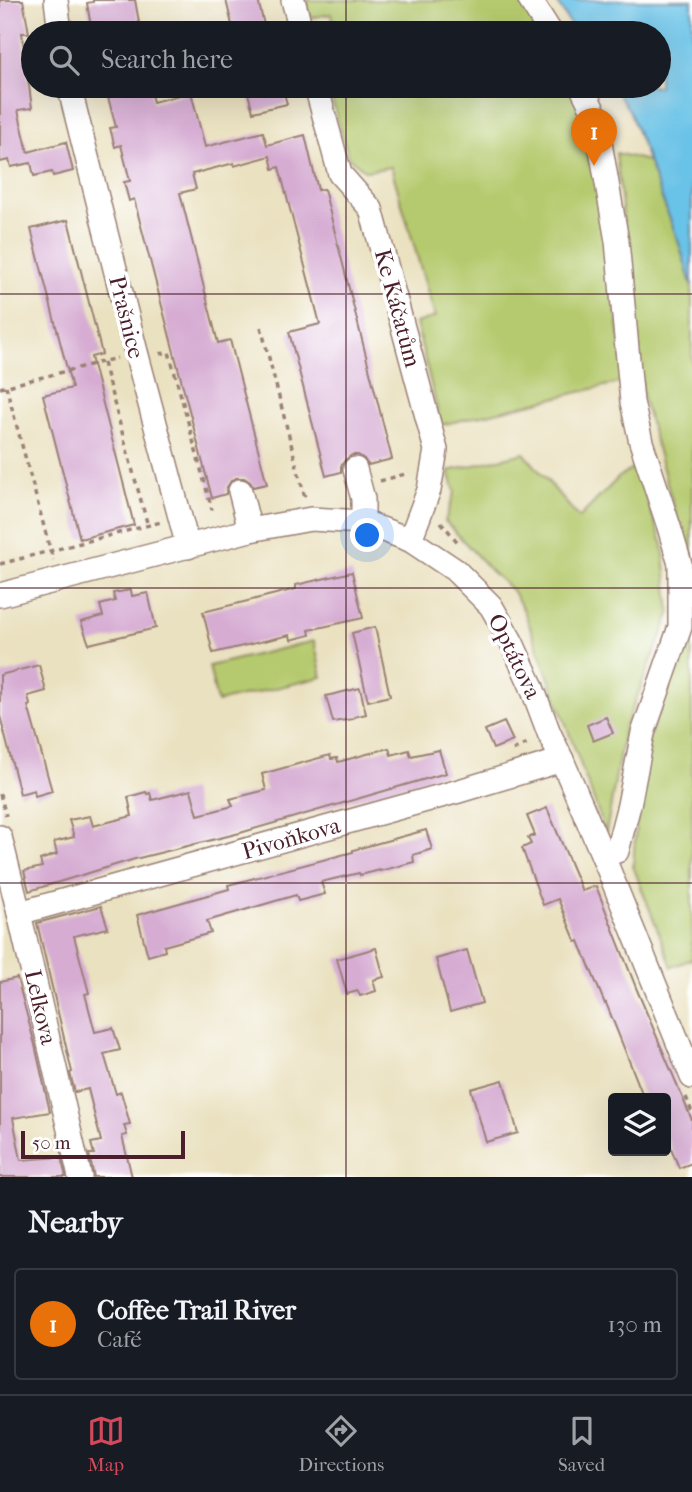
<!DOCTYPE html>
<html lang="en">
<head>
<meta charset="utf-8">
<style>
	body { margin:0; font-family:"IM FELL French Canon",serif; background:#20242c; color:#f1f3f6 }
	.controls { position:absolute; right:21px; bottom:21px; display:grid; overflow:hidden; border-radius:7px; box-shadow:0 7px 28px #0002 }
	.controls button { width:63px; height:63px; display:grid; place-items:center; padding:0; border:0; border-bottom:2px solid #363941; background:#171b24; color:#f1f3f6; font:35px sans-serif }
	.scale { position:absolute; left:21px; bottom:18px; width:164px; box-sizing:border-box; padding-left:7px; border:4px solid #4a1f2b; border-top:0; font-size:19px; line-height:24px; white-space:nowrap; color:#4a1f2b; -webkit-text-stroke:5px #fff; paint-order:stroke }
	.you { position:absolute; left:368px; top:536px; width:24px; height:24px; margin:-18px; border:5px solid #fff; border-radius:50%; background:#1a73e8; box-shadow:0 0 0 10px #1a73e833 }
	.badge { display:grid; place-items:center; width:46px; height:46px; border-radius:50%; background:#d1495b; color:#fff; font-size:23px; font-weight:700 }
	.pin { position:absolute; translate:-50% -58px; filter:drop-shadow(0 2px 4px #0008) }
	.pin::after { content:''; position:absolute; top:37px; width:24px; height:21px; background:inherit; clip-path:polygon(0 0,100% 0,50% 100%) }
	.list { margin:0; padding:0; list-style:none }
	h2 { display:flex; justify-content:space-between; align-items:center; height:91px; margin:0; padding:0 28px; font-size:30px }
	h2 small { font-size:23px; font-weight:400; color:#9ea1a6 }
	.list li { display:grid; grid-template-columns:46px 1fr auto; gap:21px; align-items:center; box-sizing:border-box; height:112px; margin:0 14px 14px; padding:0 14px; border:2px solid #363941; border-radius:7px }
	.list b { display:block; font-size:26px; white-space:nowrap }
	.list p { margin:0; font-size:23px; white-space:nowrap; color:#9ea1a6 }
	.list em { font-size:23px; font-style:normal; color:#9ea1a6 }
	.icon { flex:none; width:38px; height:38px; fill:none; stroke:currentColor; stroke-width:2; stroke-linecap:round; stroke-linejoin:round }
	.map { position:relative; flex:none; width:692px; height:1177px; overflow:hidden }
	.search { position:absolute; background:#171b24; box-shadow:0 7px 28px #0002; left:21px; right:21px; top:21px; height:77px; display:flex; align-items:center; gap:18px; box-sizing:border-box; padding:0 24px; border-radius:38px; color:#9ea1a6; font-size:26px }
	.sheet { height:217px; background:#171b24 }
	nav { display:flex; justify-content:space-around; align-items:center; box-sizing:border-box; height:98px; border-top:2px solid #363941; background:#171b24; font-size:19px; color:#9ea1a6 }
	nav a { display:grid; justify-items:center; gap:4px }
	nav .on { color:#d1495b }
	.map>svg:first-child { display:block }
	.green { fill:#b5ca6e; stroke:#80744c; stroke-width:2 }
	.water { fill:#69c2e7; stroke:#5a7089; stroke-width:2 }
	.building { fill:#d6acd3 }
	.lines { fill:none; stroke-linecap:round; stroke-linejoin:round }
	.minor-casing { stroke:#9a8076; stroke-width:26 }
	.path { stroke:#9a8076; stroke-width:3.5; stroke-dasharray:5 5; stroke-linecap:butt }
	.minor { stroke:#fff; stroke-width:23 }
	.grid { fill:none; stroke:#4a1f2b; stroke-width:2; stroke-opacity:0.55 }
	.labels { text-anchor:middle; stroke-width:7; stroke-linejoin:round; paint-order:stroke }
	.street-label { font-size:23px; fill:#4a1f2b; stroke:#fff }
</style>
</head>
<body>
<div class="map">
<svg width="692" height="1177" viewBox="0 0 692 1177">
	<rect width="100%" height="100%" fill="#fff"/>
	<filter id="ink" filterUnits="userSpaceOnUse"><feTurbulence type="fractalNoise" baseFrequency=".0143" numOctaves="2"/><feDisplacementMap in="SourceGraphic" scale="14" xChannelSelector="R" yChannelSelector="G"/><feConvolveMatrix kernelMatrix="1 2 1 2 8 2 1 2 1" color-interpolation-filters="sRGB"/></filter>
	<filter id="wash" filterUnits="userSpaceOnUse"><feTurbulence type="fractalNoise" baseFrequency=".00686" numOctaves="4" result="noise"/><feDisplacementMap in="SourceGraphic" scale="28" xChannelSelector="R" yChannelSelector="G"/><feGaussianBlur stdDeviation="1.57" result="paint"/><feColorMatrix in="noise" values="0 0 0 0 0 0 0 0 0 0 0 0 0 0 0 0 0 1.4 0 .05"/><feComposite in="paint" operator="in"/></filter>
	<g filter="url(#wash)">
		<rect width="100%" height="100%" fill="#eae1c0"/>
		<!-- green -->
		<g class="green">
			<path d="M 307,0 L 522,0 L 543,33 L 337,33 L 331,14 L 310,18 Z"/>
			<path d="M 328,86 L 574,86 L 589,114 L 626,381 L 441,425 L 416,323 L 435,317 L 391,167 L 366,171 L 349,158 Z"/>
			<path d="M 616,153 L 648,161 L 680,246 L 692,287 L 692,959 L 672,967 L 633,866 L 641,760 L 688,628 L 681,533 L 643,398 Z"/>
			<path d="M 524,453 L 579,518 L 619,477 L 635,467 L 663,545 L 670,614 L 624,729 L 606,833 L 524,611 L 512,590 L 492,572 L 445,521 L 455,492 L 449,471 Z"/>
			<path d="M 314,641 L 322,677 L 217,702 L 209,666 Z"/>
		</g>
		<!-- water -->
		<path class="water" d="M 556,0 L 692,0 L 692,287 L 680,246 L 629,110 L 612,86 L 659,86 L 659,33 L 575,33 Z"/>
		<g id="blocks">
			<!-- building -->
			<g class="building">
				<path d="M 0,0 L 23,0 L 29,33 L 22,33 L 32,108 L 18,110 L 28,152 L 66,142 L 73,171 L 53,176 L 52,172 L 34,176 L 31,163 L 11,167 L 9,160 L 0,162 Z"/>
				<path d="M 93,0 L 135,0 L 141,33 L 92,33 L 87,3 L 93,2 Z"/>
				<path d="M 226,0 L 258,0 L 266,33 L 234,33 Z"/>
				<path d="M 105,86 L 149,86 L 153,102 L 191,92 L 205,147 L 263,132 L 267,145 L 305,135 L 318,190 L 324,189 L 392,459 L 368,465 L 364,459 L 358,455 L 352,455 L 345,460 L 341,466 L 341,472 L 326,476 L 289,332 L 320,324 L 279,167 L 273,169 L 270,156 L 234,166 L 234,163 L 192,174 L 196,189 L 180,193 L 218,343 L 230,340 L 267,484 L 253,487 L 250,482 L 244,478 L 236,478 L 231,481 L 227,487 L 226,494 L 212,498 L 134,199 L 129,201 L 124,182 L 130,181 L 121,145 L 115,147 L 110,128 L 116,127 Z"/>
				<path d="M 246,86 L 282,86 L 287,104 L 253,112 Z"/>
				<path d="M 68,220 L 102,354 L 91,357 L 134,525 L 80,539 L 43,395 L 72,388 L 31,229 Z"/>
				<path d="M 352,572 L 363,618 L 309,630 L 310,635 L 291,640 L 290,635 L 213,653 L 203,612 L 296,589 L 296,585 Z"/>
				<path d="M 131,590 L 132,596 L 148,593 L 156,628 L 89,644 L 81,622 L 103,616 L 100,605 L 115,601 L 113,593 Z"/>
				<path d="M 375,627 L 390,696 L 368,701 L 352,633 Z"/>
				<path d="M 39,665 L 46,691 L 28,696 L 30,705 L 28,706 L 52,791 L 35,796 L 34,790 L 20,794 L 0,716 L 0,675 Z"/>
				<path d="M 360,688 L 366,714 L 354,717 L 353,719 L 333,722 L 326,696 Z"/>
				<path d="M 606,717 L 613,733 L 593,741 L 587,725 Z"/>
				<path d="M 504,722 L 513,741 L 493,749 L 485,730 Z"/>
				<path d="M 389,748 L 391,755 L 409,750 L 411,756 L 439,750 L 446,773 L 240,833 L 135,859 L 29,891 L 24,871 L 42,867 L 40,860 L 57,854 L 54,842 L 74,837 L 69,820 L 90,816 L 93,826 L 132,816 L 128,797 L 146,792 L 147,794 L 150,793 L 152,800 L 191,790 L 198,815 L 233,806 L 230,799 L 266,790 L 262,774 L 330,755 L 331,759 L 337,758 L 338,762 Z"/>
				<path d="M 547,808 L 582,891 L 596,886 L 637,990 L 692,1120 L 692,1163 L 679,1168 L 666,1136 L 666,1098 L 644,1098 L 606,1003 L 605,1004 L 579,941 L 576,942 L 558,899 L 543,905 L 522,848 L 531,844 L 528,838 L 535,835 L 527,816 Z"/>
				<path d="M 426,830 L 432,849 L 413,855 L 414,862 L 380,871 L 380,870 L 360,875 L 359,873 L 321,882 L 325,894 L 298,901 L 296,895 L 207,921 L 211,933 L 164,946 L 165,951 L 148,956 L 137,915 L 229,889 L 228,885 L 353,852 L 353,850 Z"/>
				<path d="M 101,906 L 108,928 L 74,936 L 89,993 L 85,994 L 95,1032 L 113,1028 L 120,1050 L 104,1054 L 116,1094 L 121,1092 L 130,1124 L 124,1125 L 127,1135 L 122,1136 L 132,1177 L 94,1177 L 89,1154 L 94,1154 L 91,1143 L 101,1141 L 88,1089 L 75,1092 L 70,1073 L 72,1072 L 37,923 Z"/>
				<path d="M 376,948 L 384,977 L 373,980 L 376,991 L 360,996 L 358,991 L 347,994 L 337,959 Z"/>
				<path d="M 467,950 L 482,1003 L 450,1012 L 436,959 Z"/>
				<path d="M 17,978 L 35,1045 L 50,1112 L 13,1118 L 21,1160 L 61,1157 L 66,1177 L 0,1177 L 0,982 Z"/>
				<path d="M 503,1080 L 518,1133 L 486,1142 L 471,1089 Z"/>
			</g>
		</g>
	</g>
	<g filter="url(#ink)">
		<use href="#blocks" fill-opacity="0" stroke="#9a8076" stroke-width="2"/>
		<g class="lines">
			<!-- minor casing -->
			<g class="minor-casing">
				<g id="minor">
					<path d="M 56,0 L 60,33"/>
					<path d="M 293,0 L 302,33"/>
					<path d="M 530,0 L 551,33"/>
					<path d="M 69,86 L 135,348 L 188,547"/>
					<path d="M 316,86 L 340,174 L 371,209 L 436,450 L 429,490 L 410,540"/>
					<path d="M 581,86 L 595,114 L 617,241 L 632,402 L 641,442 L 669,527 L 680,564 L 680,627 L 643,733 L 629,805 L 617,851 L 603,856"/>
					<path d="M 355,469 L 363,499 L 363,522"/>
					<path d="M 240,491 L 250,530"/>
					<path d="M 0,595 L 250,530 L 311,519 L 363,522 L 410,540 L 455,570 L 491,606 L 512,643 L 531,685 L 549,733 L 562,760 L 603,856 L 692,1077"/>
					<path d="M 0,837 L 19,913 L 80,1177"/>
					<path d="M 19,913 L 459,791 L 562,760"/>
				</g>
			</g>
			<!-- path -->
			<g class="path">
				<path d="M 261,327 L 305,498"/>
				<path d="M 160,354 L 169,352 L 212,510"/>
				<path d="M 103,363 L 148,526"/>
				<path d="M 6,386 L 53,560"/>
				<path d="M 0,388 L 117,358"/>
				<path d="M 380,481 L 409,473"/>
				<path d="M 441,522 L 460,545"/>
				<path d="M 0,564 L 161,522"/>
				<path d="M 513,750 L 528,743"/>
				<path d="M 0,794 L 6,816"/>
				<path d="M 686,1097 L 692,1112"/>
			</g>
			<!-- minor -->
			<use href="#minor" class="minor"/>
		</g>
	</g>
	<!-- grid -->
	<path class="grid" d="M 346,0 L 346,33M 346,86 L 346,1177M 0,294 L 692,294M 0,588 L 692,588M 0,883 L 692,883"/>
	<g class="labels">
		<!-- street labels -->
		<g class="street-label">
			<text transform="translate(398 308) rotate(75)" y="8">Ke Káčatům</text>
			<text transform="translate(127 317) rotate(76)" y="8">Prašnice</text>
			<text transform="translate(515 656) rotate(64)" y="8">Optátova</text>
			<text transform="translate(291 838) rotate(-16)" y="8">Pivoňkova</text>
			<text transform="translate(41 1007) rotate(77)" y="8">Lelkova</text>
		</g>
	</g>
</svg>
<div class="controls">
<button><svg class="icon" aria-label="layers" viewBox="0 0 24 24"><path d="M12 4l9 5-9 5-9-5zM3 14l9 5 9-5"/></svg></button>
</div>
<div class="scale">50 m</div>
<div class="you"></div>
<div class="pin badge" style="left:594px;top:166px;background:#e8710a">1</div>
<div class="search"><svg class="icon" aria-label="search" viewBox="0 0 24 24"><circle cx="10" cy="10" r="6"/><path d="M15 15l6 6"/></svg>Search here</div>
</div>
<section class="sheet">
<h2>Nearby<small></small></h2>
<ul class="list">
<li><span class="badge" style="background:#e8710a">1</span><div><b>Coffee Trail River</b><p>Café</p></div><em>130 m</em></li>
</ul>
</section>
<nav>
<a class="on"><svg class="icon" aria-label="map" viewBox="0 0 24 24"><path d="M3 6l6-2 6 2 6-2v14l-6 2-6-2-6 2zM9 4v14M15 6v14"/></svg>Map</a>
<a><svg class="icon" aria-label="directions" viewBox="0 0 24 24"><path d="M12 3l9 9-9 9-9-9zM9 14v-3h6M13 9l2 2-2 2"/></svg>Directions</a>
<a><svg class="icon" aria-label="saved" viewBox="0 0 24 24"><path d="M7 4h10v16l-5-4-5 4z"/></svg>Saved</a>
</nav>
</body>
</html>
